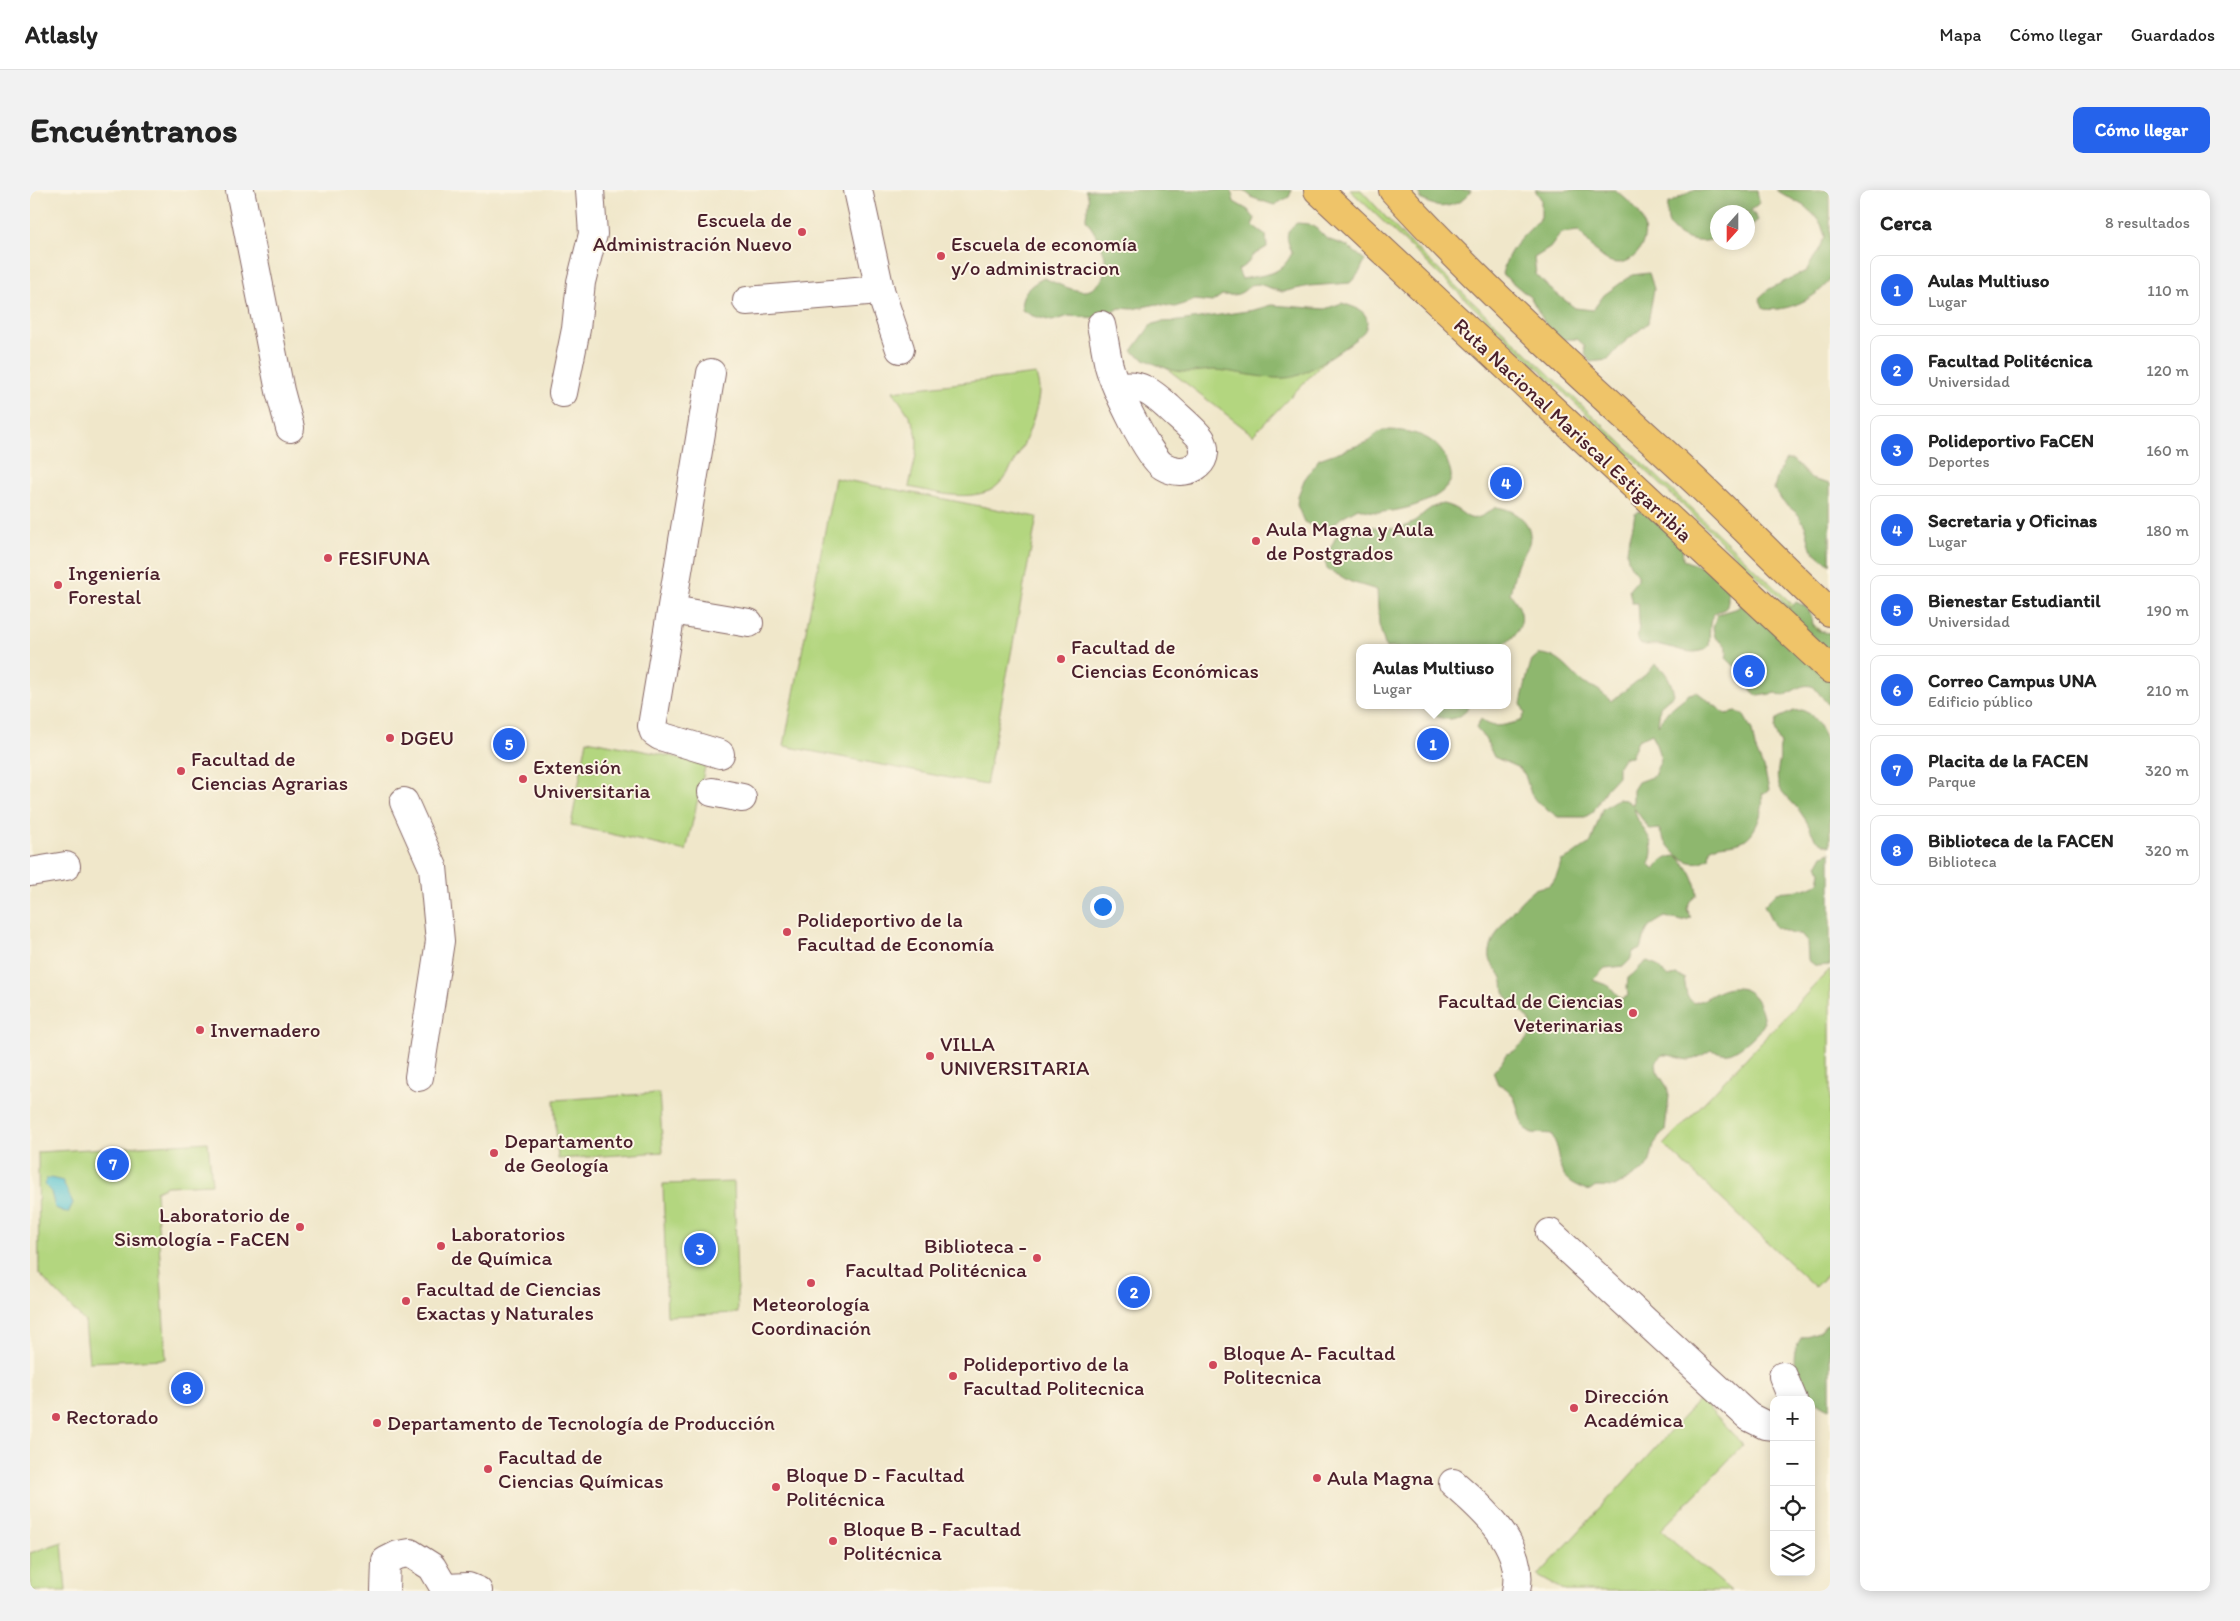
<!DOCTYPE html>
<html lang="es">
<head>
<meta charset="utf-8">
<style>
	body { margin:0; font-family:Itim,sans-serif; background:#f2f2f2; color:#222 }
	.controls { position:absolute; right:15px; bottom:15px; display:grid; overflow:hidden; border-radius:10px; box-shadow:0 2px 12px #0003 }
	.controls button { width:45px; height:45px; display:grid; place-items:center; padding:0; border:0; border-bottom:1px solid #e0e0e0; background:#fff; color:#222; font:25px sans-serif }
	.compass { position:absolute; left:1680px; top:15px; width:45px; height:45px; border-radius:50%; background:#fff; box-shadow:0 2px 12px #0003; rotate:201deg }
	.you { position:absolute; left:1072px; top:716px; width:18px; height:18px; margin:-12px; border:4px solid #fff; border-radius:50%; background:#1a73e8; box-shadow:0 0 0 8px #1a73e833 }
	.badge { display:grid; place-items:center; width:32px; height:32px; border-radius:50%; background:#2563eb; color:#fff; font-size:16px; font-weight:700 }
	.pin { position:absolute; translate:-50% -50%; border:2px solid #fff; box-shadow:0 1px 5px #0006 }
	.popup { position:absolute; left:1326px; top:454px; width:155px; height:65px; box-sizing:border-box; display:grid; place-content:center; border-radius:10px; background:#fff; filter:drop-shadow(0 1px 4px #0005); font-size:16px; white-space:nowrap; color:#767676 }
	.popup b { font-size:19px; color:#222 }
	.popup::after { content:''; position:absolute; left:50%; top:100%; margin-left:-10px; border:10px solid transparent; border-top-color:#fff }
	.list { margin:0; padding:0; list-style:none }
	h2 { display:flex; justify-content:space-between; align-items:center; height:65px; margin:0; padding:0 20px; font-size:21px }
	h2 small { font-size:16px; font-weight:400; color:#767676 }
	.list li { display:grid; grid-template-columns:32px 1fr auto; gap:15px; align-items:center; box-sizing:border-box; height:70px; margin:0 10px 10px; padding:0 10px; border:1px solid #e0e0e0; border-radius:10px }
	.list b { display:block; font-size:19px; white-space:nowrap }
	.list p { margin:0; font-size:16px; white-space:nowrap; color:#767676 }
	.list em { font-size:16px; font-style:normal; color:#767676 }
	.icon { flex:none; width:28px; height:28px; fill:none; stroke:currentColor; stroke-width:2; stroke-linecap:round; stroke-linejoin:round }
	.map { position:relative; flex:none; width:1800px; height:1401px; overflow:hidden; border-radius:10px }
	header { display:flex; align-items:center; gap:30px; box-sizing:border-box; height:70px; padding:0 25px; background:#fff; border-bottom:1px solid #e0e0e0 }
	header strong { font-size:24px }
	nav { display:flex; gap:28px; margin-inline-start:auto; font-size:18px }
	.intro { display:flex; align-items:center; justify-content:space-between; box-sizing:border-box; height:120px; padding:0 30px }
	h1 { margin:0; font-size:35px }
	.button { padding:12px 22px; border-radius:10px; background:#2563eb; color:#fff; font-size:18px; font-weight:700 }
	main { display:flex; gap:30px; padding:0 30px }
	aside { flex:1; background:#fff; border-radius:10px; box-shadow:0 2px 12px #0003 }
	.map>svg:first-child { display:block }
	.green { fill:#b3d67f; stroke:#7e7a55 }
	.forest { fill:#8eb76e; stroke:#6c6b4c }
	.water { fill:#56c3cf; stroke:#50717d }
	.lines { fill:none; stroke-linecap:round; stroke-linejoin:round }
	.minor-casing { stroke:#846563; stroke-width:30 }
	.highway-casing { stroke:#846563; stroke-width:30 }
	.minor { stroke:#fff; stroke-width:28 }
	.highway { stroke:#efc469; stroke-width:28 }
	.poi-dot { fill:#d1495b; stroke:#fcf5e5; stroke-width:2 }
	.labels { text-anchor:middle; stroke-width:4; stroke-linejoin:round; paint-order:stroke }
	.poi-label { font-size:21px; fill:#4a1f2b; stroke:#fcf5e5; text-anchor:start }
	.street-label { font-size:21px; fill:#4a1f2b; stroke:#fcf5e5 }
</style>
</head>
<body>
<header>
<strong>Atlasly</strong>
<nav><a>Mapa</a><a>Cómo llegar</a><a>Guardados</a></nav>
</header>
<div class="intro"><h1>Encuéntranos</h1><a class="button">Cómo llegar</a></div>
<main>
<div class="map">
<svg width="1800" height="1401" viewBox="0 0 1800 1401">
	<rect width="100%" height="100%" fill="#fcf5e5"/>
	<filter id="ink" filterUnits="userSpaceOnUse"><feTurbulence type="fractalNoise" baseFrequency=".02" numOctaves="2"/><feDisplacementMap in="SourceGraphic" scale="10" xChannelSelector="R" yChannelSelector="G"/><feConvolveMatrix kernelMatrix="1 2 1 2 8 2 1 2 1" color-interpolation-filters="sRGB"/></filter>
	<filter id="wash" filterUnits="userSpaceOnUse"><feTurbulence type="fractalNoise" baseFrequency=".0096" numOctaves="4" result="noise"/><feDisplacementMap in="SourceGraphic" scale="20" xChannelSelector="R" yChannelSelector="G"/><feGaussianBlur stdDeviation="1.12" result="paint"/><feColorMatrix in="noise" values="0 0 0 0 0 0 0 0 0 0 0 0 0 0 0 0 0 1.4 0 .05"/><feComposite in="paint" operator="in"/></filter>
	<g filter="url(#wash)">
		<rect width="100%" height="100%" fill="#f0e7ca"/>
		<!-- green -->
		<g class="green">
			<path d="M 1320,0 L 1331,0 L 1376,49 L 1800,450 L 1800,455 Z"/>
			<path d="M 1329,136 L 1223,245 L 1109,157 Z"/>
			<path d="M 1006,184 C 1007,189 1009,195 1009,199 C 1010,223 982,292 959,301 C 933,311 904,302 879,297 C 883,275 893,252 882,231 C 877,221 869,211 863,201 Z"/>
			<path d="M 805,288 L 1007,327 L 956,595 L 754,556 Z"/>
			<path d="M 557,550 L 676,573 L 656,661 L 541,635 Z"/>
			<path d="M 1800,779 L 1800,1081 L 1785,1097 L 1634,955 Z"/>
			<path d="M 629,903 L 633,962 L 528,969 L 524,910 Z"/>
			<path d="M 178,952 L 182,994 L 137,996 L 126,1001 L 136,1169 L 59,1172 L 55,1132 L 9,1084 L 8,962 Z"/>
			<path d="M 704,992 L 708,1123 L 637,1126 L 633,994 Z"/>
			<path d="M 1670,1209 L 1713,1255 L 1631,1340 L 1701,1401 L 1535,1401 L 1508,1386 Z"/>
			<path d="M 32,1352 L 36,1401 L 0,1401 L 0,1363 Z"/>
		</g>
		<!-- forest -->
		<g class="forest">
			<path d="M 1055,0 L 1201,0 L 1204,12 L 1218,20 L 1225,29 L 1222,35 L 1236,45 L 1237,57 L 1222,66 L 1218,73 L 1208,80 L 1212,89 C 1235,84 1250,87 1262,63 C 1257,49 1253,42 1267,33 L 1279,34 L 1287,39 L 1297,49 L 1317,56 L 1335,70 L 1329,83 L 1320,93 L 1279,96 L 1252,102 L 1229,94 L 1220,95 C 1212,105 1204,106 1192,105 L 1182,112 L 1165,110 L 1145,117 L 1127,114 L 1102,119 L 1090,118 L 1069,128 L 1039,126 L 1022,131 L 1003,126 L 992,120 C 989,104 1000,95 1014,88 C 1026,93 1041,101 1055,101 C 1061,101 1068,95 1071,91 C 1083,68 1068,49 1056,29 C 1056,19 1062,8 1055,0 Z"/>
			<path d="M 1205,0 L 1262,0 L 1259,7 L 1244,15 L 1223,8 L 1213,0 Z"/>
			<path d="M 1390,0 L 1441,0 C 1437,11 1417,19 1406,16 C 1401,14 1395,11 1390,9 Z"/>
			<path d="M 1505,0 L 1586,0 C 1596,10 1609,18 1613,32 C 1621,59 1595,85 1572,67 C 1563,60 1556,49 1549,41 L 1531,43 L 1520,58 L 1504,68 L 1506,84 L 1518,97 L 1545,118 L 1563,120 L 1574,105 L 1602,85 L 1619,83 L 1624,99 L 1618,133 L 1591,155 L 1578,170 L 1560,172 L 1555,164 L 1554,155 L 1547,149 L 1519,150 L 1515,133 L 1501,108 L 1472,84 C 1480,53 1493,49 1511,27 L 1511,9 Z"/>
			<path d="M 1663,0 L 1727,0 L 1729,13 L 1721,20 L 1728,30 L 1718,41 L 1718,22 L 1688,22 L 1687,47 C 1675,55 1654,51 1643,40 C 1636,33 1637,23 1638,14 Z"/>
			<path d="M 1746,0 L 1800,0 L 1800,90 C 1785,109 1758,122 1734,119 L 1729,108 L 1739,99 L 1776,81 L 1790,58 L 1795,46 L 1791,34 L 1783,24 L 1774,16 Z"/>
			<path d="M 1312,113 C 1319,116 1331,118 1335,125 C 1338,129 1337,136 1335,140 C 1330,149 1280,181 1269,185 C 1248,194 1208,181 1185,180 C 1173,180 1160,184 1147,181 C 1132,178 1114,170 1102,161 L 1121,135 L 1130,132 L 1149,131 L 1224,120 L 1241,115 L 1295,119 Z"/>
			<path d="M 1353,240 C 1379,240 1406,244 1417,271 C 1419,277 1422,283 1421,289 C 1415,311 1366,323 1347,322 C 1341,322 1334,320 1328,318 L 1312,327 L 1300,338 L 1290,339 L 1274,332 L 1267,315 L 1268,306 L 1274,290 L 1289,269 L 1340,251 L 1345,244 Z"/>
			<path d="M 1756,270 L 1763,270 L 1781,289 L 1800,294 L 1800,375 L 1781,359 L 1776,338 L 1769,325 L 1752,311 L 1744,299 L 1749,281 Z"/>
			<path d="M 1413,314 C 1442,321 1433,341 1466,317 C 1485,319 1507,334 1498,356 C 1496,362 1491,367 1488,373 C 1484,382 1483,393 1480,403 C 1489,416 1496,425 1488,440 C 1483,447 1481,450 1474,454 L 1473,458 L 1356,458 L 1349,435 L 1347,400 L 1321,392 L 1297,379 L 1295,370 L 1310,338 C 1331,331 1351,341 1369,338 C 1388,335 1394,316 1413,314 Z"/>
			<path d="M 1610,322 L 1614,323 L 1652,353 L 1653,370 L 1672,377 L 1699,396 C 1697,403 1699,411 1697,416 C 1695,421 1688,420 1684,424 C 1678,430 1680,447 1679,456 C 1665,469 1646,457 1630,455 C 1623,454 1617,456 1610,454 C 1605,445 1610,440 1609,430 C 1609,424 1608,419 1608,413 L 1602,413 L 1599,400 L 1608,389 L 1608,385 C 1588,364 1601,353 1604,329 L 1605,324 Z"/>
			<path d="M 1741,409 L 1750,410 L 1760,418 L 1766,412 L 1775,416 C 1789,430 1774,441 1800,443 L 1800,517 L 1784,497 C 1773,492 1764,501 1754,506 L 1746,503 L 1728,506 L 1722,501 L 1712,483 L 1696,468 C 1700,455 1694,455 1685,447 L 1683,438 L 1687,424 L 1708,418 L 1713,410 Z"/>
			<path d="M 1509,464 C 1528,464 1538,479 1551,491 C 1554,495 1561,496 1565,498 C 1571,501 1576,507 1581,511 L 1619,482 L 1625,474 C 1636,480 1641,491 1644,504 L 1630,516 L 1628,535 L 1638,521 L 1659,504 L 1667,502 L 1696,524 L 1705,522 L 1713,524 L 1722,540 L 1725,558 L 1735,582 L 1739,600 L 1732,604 C 1735,617 1727,643 1714,650 C 1703,656 1690,652 1680,659 L 1679,668 C 1658,683 1636,658 1629,639 L 1620,640 L 1604,618 C 1608,641 1630,647 1619,674 L 1625,679 C 1632,670 1637,666 1648,666 C 1659,678 1666,689 1667,705 L 1660,711 L 1657,719 L 1661,728 L 1652,731 L 1635,727 C 1614,739 1618,737 1611,759 L 1603,762 L 1600,770 L 1594,776 L 1575,778 L 1563,790 L 1579,796 L 1591,809 L 1598,806 L 1597,797 L 1598,788 C 1606,783 1609,776 1617,771 L 1625,774 L 1638,787 L 1646,785 L 1654,788 L 1657,806 L 1663,813 C 1675,811 1684,802 1696,799 C 1721,793 1732,812 1734,834 C 1728,844 1710,860 1699,863 C 1693,864 1688,862 1682,860 C 1675,863 1667,869 1660,870 C 1651,870 1643,864 1632,865 L 1626,872 L 1627,881 L 1637,897 L 1639,906 L 1635,940 L 1624,954 L 1620,971 L 1615,979 L 1585,997 L 1567,996 L 1560,1001 C 1516,986 1539,974 1521,944 C 1515,943 1507,944 1502,943 C 1483,936 1495,904 1468,894 L 1463,882 L 1472,872 L 1476,864 C 1486,862 1488,857 1495,851 C 1517,830 1481,819 1474,802 C 1473,798 1474,793 1472,788 C 1469,781 1461,776 1460,768 C 1456,749 1490,709 1505,699 C 1509,697 1516,697 1520,695 C 1526,690 1530,678 1531,671 C 1544,667 1549,658 1561,653 L 1572,619 L 1587,609 L 1596,610 L 1603,615 L 1603,600 L 1608,592 L 1624,586 L 1631,569 L 1622,543 L 1608,550 L 1601,567 L 1593,568 L 1588,576 L 1588,586 L 1576,599 L 1563,622 L 1555,627 L 1528,627 L 1506,611 L 1501,604 L 1495,585 L 1489,578 L 1464,567 L 1456,550 L 1446,538 L 1451,529 C 1463,541 1477,534 1491,531 L 1495,523 L 1491,514 C 1492,508 1500,473 1502,470 C 1504,468 1507,466 1509,464 Z"/>
			<path d="M 1390,515 L 1439,515 C 1428,538 1404,529 1390,515 Z"/>
			<path d="M 1772,520 L 1780,524 L 1787,532 L 1800,557 L 1800,656 C 1779,649 1784,641 1773,626 C 1759,604 1742,604 1749,573 C 1751,566 1748,561 1751,554 C 1745,544 1743,539 1748,528 L 1764,521 Z"/>
			<path d="M 1800,662 L 1800,775 L 1786,776 L 1778,770 L 1777,751 L 1771,744 L 1762,744 L 1745,737 L 1734,715 L 1747,702 C 1763,700 1776,702 1789,692 L 1791,682 L 1788,674 L 1793,665 Z"/>
			<path d="M 1800,1132 L 1800,1219 C 1773,1208 1753,1174 1771,1148 L 1788,1142 Z"/>
		</g>
		<!-- water -->
		<path class="water" d="M 20,988 L 33,991 L 34,994 L 43,1013 L 38,1023 L 25,1018 L 21,1002 L 15,995 L 16,989 Z"/>
	</g>
	<g filter="url(#ink)">
		<g class="lines">
			<!-- minor casing -->
			<g class="minor-casing">
				<g id="minor">
					<path d="M 210,0 L 250,201 L 260,238"/>
					<path d="M 828,0 L 850,100 L 870,159"/>
					<path d="M 717,111 L 850,100"/>
					<path d="M 1071,135 C 1074,148 1076,163 1079,176 C 1084,195 1118,267 1133,276 C 1154,289 1184,275 1171,249 C 1168,243 1145,224 1138,217 C 1124,204 1108,191 1088,197"/>
					<path d="M 681,183 L 622,536 L 624,542 L 630,546 L 690,564"/>
					<path d="M 533,203 L 546,139 L 551,92 L 563,44 L 560,0"/>
					<path d="M 642,420 L 719,433"/>
					<path d="M 682,602 L 712,608"/>
					<path d="M 374,612 L 403,677 L 410,751 L 389,887"/>
					<path d="M 0,682 L 36,676"/>
					<path d="M 1520,1043 L 1719,1227 L 1735,1235 L 1744,1236"/>
					<path d="M 1753,1186 L 1763,1210"/>
					<path d="M 1423,1293 C 1453,1319 1496,1356 1486,1401"/>
					<path d="M 416,1398 L 438,1397 L 448,1401"/>
					<path d="M 355,1401 L 356,1371 L 368,1365 L 380,1363 L 402,1377 L 416,1401"/>
				</g>
			</g>
			<!-- highway casing -->
			<g class="highway-casing">
				<g id="highway">
					<path d="M 1288,0 L 1800,479"/>
					<path d="M 1363,0 C 1456,102 1560,194 1661,287 C 1708,331 1753,378 1800,422"/>
				</g>
			</g>
			<!-- minor -->
			<use href="#minor" class="minor"/>
			<!-- highway -->
			<use href="#highway" class="highway"/>
		</g>
	</g>
	<!-- markers -->
	<g class="poi-dot">
		<circle cx="772" cy="42" r="5"/>
		<circle cx="911" cy="66" r="5"/>
		<circle cx="1226" cy="351" r="5"/>
		<circle cx="298" cy="368" r="5"/>
		<circle cx="28" cy="395" r="5"/>
		<circle cx="1031" cy="469" r="5"/>
		<circle cx="360" cy="548" r="5"/>
		<circle cx="151" cy="581" r="5"/>
		<circle cx="493" cy="589" r="5"/>
		<circle cx="757" cy="742" r="5"/>
		<circle cx="1603" cy="823" r="5"/>
		<circle cx="170" cy="840" r="5"/>
		<circle cx="900" cy="866" r="5"/>
		<circle cx="464" cy="963" r="5"/>
		<circle cx="270" cy="1037" r="5"/>
		<circle cx="411" cy="1056" r="5"/>
		<circle cx="1007" cy="1068" r="5"/>
		<circle cx="781" cy="1093" r="5"/>
		<circle cx="376" cy="1111" r="5"/>
		<circle cx="1183" cy="1175" r="5"/>
		<circle cx="923" cy="1186" r="5"/>
		<circle cx="1544" cy="1218" r="5"/>
		<circle cx="26" cy="1227" r="5"/>
		<circle cx="347" cy="1233" r="5"/>
		<circle cx="458" cy="1279" r="5"/>
		<circle cx="1287" cy="1288" r="5"/>
		<circle cx="746" cy="1297" r="5"/>
		<circle cx="803" cy="1351" r="5"/>
	</g>
	<g class="labels">
		<!-- poi labels -->
		<g class="poi-label">
			<text x="762" y="37" text-anchor="end">Escuela de<tspan x="762" dy="24">Administración Nuevo</tspan></text>
			<text x="921" y="61">Escuela de economía<tspan x="921" dy="24">y/o administracion</tspan></text>
			<text x="1236" y="346">Aula Magna y Aula<tspan x="1236" dy="24">de Postgrados</tspan></text>
			<text x="308" y="375">FESIFUNA</text>
			<text x="38" y="390">Ingeniería<tspan x="38" dy="24">Forestal</tspan></text>
			<text x="1041" y="464">Facultad de<tspan x="1041" dy="24">Ciencias Económicas</tspan></text>
			<text x="370" y="555">DGEU</text>
			<text x="161" y="576">Facultad de<tspan x="161" dy="24">Ciencias Agrarias</tspan></text>
			<text x="503" y="584">Extensión<tspan x="503" dy="24">Universitaria</tspan></text>
			<text x="767" y="737">Polideportivo de la<tspan x="767" dy="24">Facultad de Economía</tspan></text>
			<text x="1593" y="818" text-anchor="end">Facultad de Ciencias<tspan x="1593" dy="24">Veterinarias</tspan></text>
			<text x="180" y="847">Invernadero</text>
			<text x="910" y="861">VILLA<tspan x="910" dy="24">UNIVERSITARIA</tspan></text>
			<text x="474" y="958">Departamento<tspan x="474" dy="24">de Geología</tspan></text>
			<text x="260" y="1032" text-anchor="end">Laboratorio de<tspan x="260" dy="24">Sismología - FaCEN</tspan></text>
			<text x="421" y="1051">Laboratorios<tspan x="421" dy="24">de Química</tspan></text>
			<text x="997" y="1063" text-anchor="end">Biblioteca -<tspan x="997" dy="24">Facultad Politécnica</tspan></text>
			<text x="386" y="1106">Facultad de Ciencias<tspan x="386" dy="24">Exactas y Naturales</tspan></text>
			<text x="781" y="1121" text-anchor="middle">Meteorología<tspan x="781" dy="24">Coordinación</tspan></text>
			<text x="1193" y="1170">Bloque A- Facultad<tspan x="1193" dy="24">Politecnica</tspan></text>
			<text x="933" y="1181">Polideportivo de la<tspan x="933" dy="24">Facultad Politecnica</tspan></text>
			<text x="1554" y="1213">Dirección<tspan x="1554" dy="24">Académica</tspan></text>
			<text x="36" y="1234">Rectorado</text>
			<text x="357" y="1240">Departamento de Tecnología de Producción</text>
			<text x="468" y="1274">Facultad de<tspan x="468" dy="24">Ciencias Químicas</tspan></text>
			<text x="756" y="1292">Bloque D - Facultad<tspan x="756" dy="24">Politécnica</tspan></text>
			<text x="1297" y="1295">Aula Magna</text>
			<text x="813" y="1346">Bloque B - Facultad<tspan x="813" dy="24">Politécnica</tspan></text>
		</g>
		<!-- street labels -->
		<g class="street-label">
			<text transform="translate(1543 240) rotate(43)" y="7">Ruta Nacional Mariscal Estigarribia</text>
		</g>
	</g>
</svg>
<div class="controls">
<button>+</button>
<button>−</button>
<button><svg class="icon" aria-label="locate" viewBox="0 0 24 24"><circle cx="12" cy="12" r="6"/><path d="M12 2v4M12 18v4M2 12h4M18 12h4"/></svg></button>
<button><svg class="icon" aria-label="layers" viewBox="0 0 24 24"><path d="M12 4l9 5-9 5-9-5zM3 14l9 5 9-5"/></svg></button>
</div>
<svg class="compass" viewBox="-18 -18 36 36"><path d="M0-13l5 13h-10z" fill="#e53935"/><path d="M0 13l5-13h-10z" fill="#767676"/></svg>
<div class="you"></div>
<div class="pin badge" style="left:1403px;top:554px">1</div>
<div class="popup"><b>Aulas Multiuso</b>Lugar</div>
<div class="pin badge" style="left:1104px;top:1102px">2</div>
<div class="pin badge" style="left:670px;top:1059px">3</div>
<div class="pin badge" style="left:1476px;top:293px">4</div>
<div class="pin badge" style="left:479px;top:554px">5</div>
<div class="pin badge" style="left:1719px;top:481px">6</div>
<div class="pin badge" style="left:83px;top:974px">7</div>
<div class="pin badge" style="left:157px;top:1198px">8</div>
</div>
<aside>
<h2>Cerca<small>8 resultados</small></h2>
<ul class="list">
<li><span class="badge">1</span><div><b>Aulas Multiuso</b><p>Lugar</p></div><em>110 m</em></li>
<li><span class="badge">2</span><div><b>Facultad Politécnica</b><p>Universidad</p></div><em>120 m</em></li>
<li><span class="badge">3</span><div><b>Polideportivo FaCEN</b><p>Deportes</p></div><em>160 m</em></li>
<li><span class="badge">4</span><div><b>Secretaria y Oficinas</b><p>Lugar</p></div><em>180 m</em></li>
<li><span class="badge">5</span><div><b>Bienestar Estudiantil</b><p>Universidad</p></div><em>190 m</em></li>
<li><span class="badge">6</span><div><b>Correo Campus UNA</b><p>Edificio público</p></div><em>210 m</em></li>
<li><span class="badge">7</span><div><b>Placita de la FACEN</b><p>Parque</p></div><em>320 m</em></li>
<li><span class="badge">8</span><div><b>Biblioteca de la FACEN</b><p>Biblioteca</p></div><em>320 m</em></li>
</ul>
</aside>
</main>
</body>
</html>
